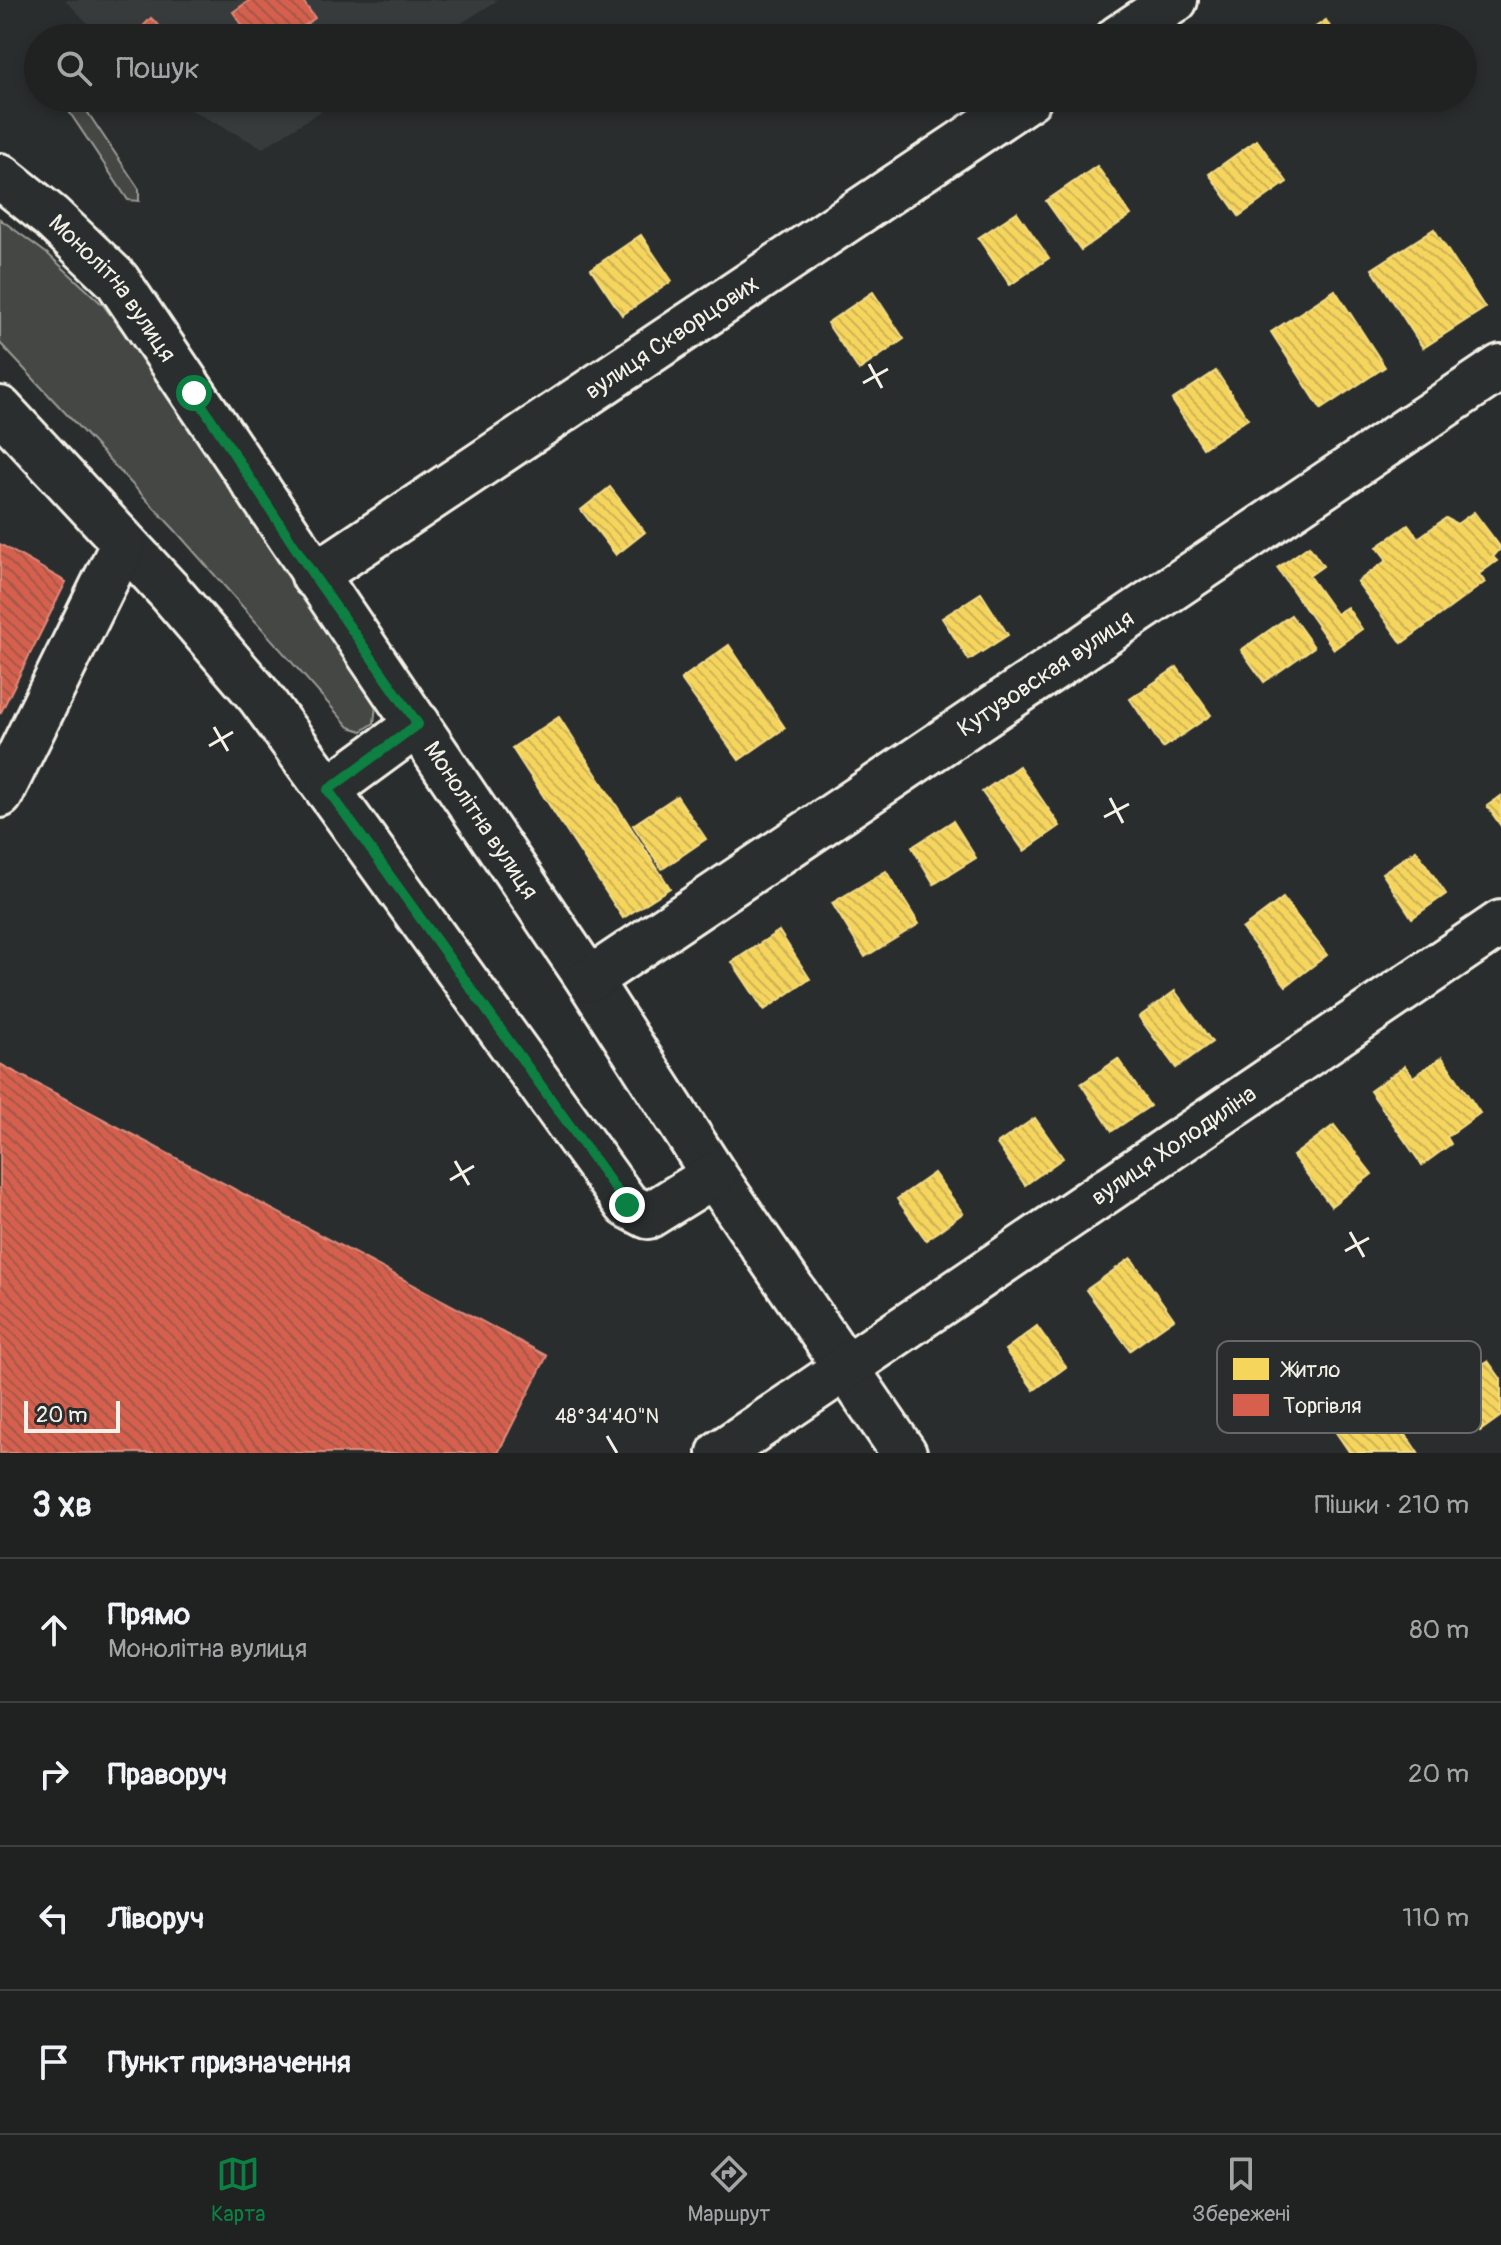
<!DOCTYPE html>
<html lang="uk">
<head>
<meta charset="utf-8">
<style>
	body { margin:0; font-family:Pangolin,sans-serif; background:#2d2f2f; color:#f1f3f6 }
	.scale { position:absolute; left:24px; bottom:20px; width:96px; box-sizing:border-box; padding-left:8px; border:4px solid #f4f1e8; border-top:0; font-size:22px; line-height:28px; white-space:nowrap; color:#f4f1e8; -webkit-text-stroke:6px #2a2d2e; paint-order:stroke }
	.stop { position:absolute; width:24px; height:24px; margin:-18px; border:6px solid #0b8043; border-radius:50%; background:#fff }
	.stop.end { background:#0b8043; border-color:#fff; box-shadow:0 2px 8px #0008 }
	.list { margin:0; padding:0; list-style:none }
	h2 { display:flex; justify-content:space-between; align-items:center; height:104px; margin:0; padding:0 32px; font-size:34px }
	h2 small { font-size:26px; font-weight:400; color:#a2a4a5 }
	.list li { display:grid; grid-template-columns:52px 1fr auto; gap:24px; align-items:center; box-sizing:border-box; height:144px; padding:0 32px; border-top:2px solid #3d3f40 }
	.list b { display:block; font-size:30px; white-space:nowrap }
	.list p { margin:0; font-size:26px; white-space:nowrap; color:#a2a4a5 }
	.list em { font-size:26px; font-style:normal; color:#a2a4a5 }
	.icon { flex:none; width:44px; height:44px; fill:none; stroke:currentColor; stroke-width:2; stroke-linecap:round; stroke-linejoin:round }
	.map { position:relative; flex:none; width:1501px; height:1453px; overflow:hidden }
	.search { position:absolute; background:#202222; box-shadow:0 4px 12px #0003; left:24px; right:24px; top:24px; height:88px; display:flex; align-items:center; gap:20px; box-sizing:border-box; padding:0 28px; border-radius:44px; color:#a2a4a5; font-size:30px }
	.sheet { height:680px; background:#202222 }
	nav { display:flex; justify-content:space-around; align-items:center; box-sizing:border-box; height:112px; border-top:2px solid #3d3f40; background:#202222; font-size:22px; color:#a2a4a5 }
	nav a { display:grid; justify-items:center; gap:4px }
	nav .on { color:#0b8043 }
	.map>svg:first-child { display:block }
	.built { fill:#373a3a }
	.grass { fill:#444645; stroke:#9c9c96; stroke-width:2 }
	.homes { fill:url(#homes-back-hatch); stroke:#f5dd86; stroke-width:2 }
	.shops { fill:url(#shops-back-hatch); stroke:#df8c7c; stroke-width:2 }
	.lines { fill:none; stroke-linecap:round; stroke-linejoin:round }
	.minor-casing { stroke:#f4f1e8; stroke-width:50 }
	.minor { stroke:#2a2d2e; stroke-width:44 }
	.route { stroke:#0b8043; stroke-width:10 }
	.ticks { fill:none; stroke:#f4f1e8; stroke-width:3 }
	.labels { text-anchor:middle; stroke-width:8; stroke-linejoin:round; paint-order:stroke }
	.street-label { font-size:24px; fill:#f4f1e8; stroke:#2a2d2e }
	.key { fill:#2a2d2e; stroke:#676866; stroke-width:2 }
	.key-label { font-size:22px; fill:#f4f1e8 }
	.ticks-label { font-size:20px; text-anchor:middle; fill:#f4f1e8; stroke:#2a2d2e; stroke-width:8; stroke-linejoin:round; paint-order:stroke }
</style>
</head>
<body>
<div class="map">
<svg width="1501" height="1453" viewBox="0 0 1501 1453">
	<defs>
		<pattern id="homes-back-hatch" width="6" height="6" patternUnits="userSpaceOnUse" patternTransform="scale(2)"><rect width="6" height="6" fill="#f6d55c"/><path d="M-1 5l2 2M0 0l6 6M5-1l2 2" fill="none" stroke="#cbb256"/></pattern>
		<pattern id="shops-back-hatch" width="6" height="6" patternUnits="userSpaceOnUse" patternTransform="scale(2)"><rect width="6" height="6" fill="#d6604d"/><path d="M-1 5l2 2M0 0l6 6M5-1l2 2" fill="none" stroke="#a5584b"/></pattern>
	</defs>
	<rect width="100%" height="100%" fill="#2a2d2e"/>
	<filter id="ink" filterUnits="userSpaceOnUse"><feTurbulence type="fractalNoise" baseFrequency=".0125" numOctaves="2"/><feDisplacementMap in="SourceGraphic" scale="16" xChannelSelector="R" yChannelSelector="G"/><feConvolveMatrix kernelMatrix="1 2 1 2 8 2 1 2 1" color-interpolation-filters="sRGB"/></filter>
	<g filter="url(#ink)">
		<!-- built -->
		<g class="built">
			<path d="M 65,0 L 498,0 L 438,38 L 102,38 Z"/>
			<path d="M 168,98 L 342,98 L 263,148 Z"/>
		</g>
		<!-- grass -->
		<g class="grass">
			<path d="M 60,98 L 78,98 L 139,189 L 139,201 L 128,200 Z"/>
			<path d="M 0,219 L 49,255 L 103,305 L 151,369 L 376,705 L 374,723 L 362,731 L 349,727 L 174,529 L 0,343 Z"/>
		</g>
		<!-- homes -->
		<g class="homes">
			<path d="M 1326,20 L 1337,38 L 1299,38 Z"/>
			<path d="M 1257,140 L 1287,182 L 1239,216 L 1209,174 Z"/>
			<path d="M 1097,166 L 1131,215 L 1081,250 L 1046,201 Z"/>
			<path d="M 1017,212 L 1049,258 L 1010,285 L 978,238 Z"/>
			<path d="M 1434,229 L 1485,308 L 1423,348 L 1372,269 Z"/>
			<path d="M 641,235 L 672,281 L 622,315 L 591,269 Z"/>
			<path d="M 1335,290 L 1385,367 L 1321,409 L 1271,332 Z"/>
			<path d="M 873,292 L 904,339 L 859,370 L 827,323 Z"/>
			<path d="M 1216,371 L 1248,419 L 1203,448 L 1172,400 Z"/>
			<path d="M 610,487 L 645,532 L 616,555 L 581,510 Z"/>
			<path d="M 1474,512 L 1501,548 L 1493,557 L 1497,561 L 1479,574 L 1485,582 L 1402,643 L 1357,582 L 1387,560 L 1377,547 L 1408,525 L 1418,538 L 1446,518 L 1457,524 Z"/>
			<path d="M 1309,546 L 1323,566 L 1309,576 L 1336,614 L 1347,607 L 1362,629 L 1334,649 L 1277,568 Z"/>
			<path d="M 981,593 L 1008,635 L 969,660 L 942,618 Z"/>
			<path d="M 1291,615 L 1314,647 L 1264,682 L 1241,650 Z"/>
			<path d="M 729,645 L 785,728 L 739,760 L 681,679 Z"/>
			<path d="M 1177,667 L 1211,715 L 1163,748 L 1130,699 Z"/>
			<path d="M 559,717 L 670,888 L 623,918 L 512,748 Z"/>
			<path d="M 1019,766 L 1060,826 L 1024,851 L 982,792 Z"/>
			<path d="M 677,796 L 706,839 L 662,869 L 633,825 Z"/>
			<path d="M 1501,796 L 1501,826 L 1487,806 Z"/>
			<path d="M 953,821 L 976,858 L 934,884 L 912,847 Z"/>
			<path d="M 1416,850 L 1446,894 L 1412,918 L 1382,873 Z"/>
			<path d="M 886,871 L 919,924 L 865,957 L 832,903 Z"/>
			<path d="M 1283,898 L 1327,955 L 1286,986 L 1242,929 Z"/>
			<path d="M 779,931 L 810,979 L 764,1010 L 732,962 Z"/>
			<path d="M 1175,991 L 1212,1042 L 1176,1068 L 1139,1017 Z"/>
			<path d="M 1442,1057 L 1480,1113 L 1447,1137 L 1451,1144 L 1422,1165 L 1370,1091 L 1405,1066 L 1413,1077 Z"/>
			<path d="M 1118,1059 L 1150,1106 L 1112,1131 L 1081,1084 Z"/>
			<path d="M 1035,1118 L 1063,1158 L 1025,1185 L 997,1144 Z"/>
			<path d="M 1334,1125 L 1372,1174 L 1331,1206 L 1293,1156 Z"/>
			<path d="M 934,1173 L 963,1213 L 926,1240 L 897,1199 Z"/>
			<path d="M 1131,1258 L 1174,1319 L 1130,1350 L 1086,1290 Z"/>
			<path d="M 1037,1326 L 1066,1367 L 1034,1390 L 1005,1350 Z"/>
			<path d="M 1488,1361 L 1501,1379 L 1501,1416 L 1480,1431 L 1449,1387 Z"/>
			<path d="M 1382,1399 L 1418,1453 L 1350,1453 L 1335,1431 Z"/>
		</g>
		<!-- shops -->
		<g class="shops">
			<path d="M 250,0 L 302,0 L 315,18 L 287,38 L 251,38 L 233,12 Z"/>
			<path d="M 151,18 L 172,38 L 132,38 Z"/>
			<path d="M 0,544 L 66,582 L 0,714 Z"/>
			<path d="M 0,1064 L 547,1356 L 498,1453 L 0,1453 Z"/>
		</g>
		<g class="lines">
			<!-- minor casing -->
			<g class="minor-casing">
				<g id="minor">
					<path d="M 1118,38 L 1175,0"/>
					<path id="s1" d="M 0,176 L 51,217 L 117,280 L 589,980 L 714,1175 L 904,1453"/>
					<path d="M 0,409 L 169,591 L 260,697 L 328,790 L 418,724"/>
					<path id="s2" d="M 314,576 L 1029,98"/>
					<path d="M 328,790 L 627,1205 L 648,1216 L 714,1175"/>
					<path d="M 0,795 L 123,545"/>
					<path id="s3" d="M 589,980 L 1501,367"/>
					<path id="s4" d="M 720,1453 L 1501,923"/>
				</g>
			</g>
			<!-- minor -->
			<use href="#minor" class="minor"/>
		</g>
	</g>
	<g class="lines" filter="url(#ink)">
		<!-- route -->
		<path class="route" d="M 194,393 L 314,576 L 418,724 L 328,790 L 627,1205"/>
	</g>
	<!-- ticks -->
	<path class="ticks" d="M 869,364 L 882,388M 863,383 L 888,369M 214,727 L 228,751M 209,746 L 233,732M 1110,798 L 1123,823M 1104,817 L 1129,804M 455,1161 L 469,1185M 450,1180 L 474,1166M 1350,1232 L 1364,1257M 1345,1251 L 1369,1238M 607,1436 L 617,1453"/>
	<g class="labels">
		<!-- street labels -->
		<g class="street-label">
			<text dy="8" stroke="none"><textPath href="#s1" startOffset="160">Монолітна вулиця</textPath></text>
			<text dy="8" stroke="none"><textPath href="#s2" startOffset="430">вулиця Скворцових</textPath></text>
			<text dy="8" stroke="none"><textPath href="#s3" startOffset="550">Кутузовская вулиця</textPath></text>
			<text dy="8" stroke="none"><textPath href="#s1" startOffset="808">Монолітна вулиця</textPath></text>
			<text dy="8" stroke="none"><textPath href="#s4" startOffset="548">вулиця Холодиліна</textPath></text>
		</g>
	</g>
	<!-- legend -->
	<rect x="1217" y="1341" width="264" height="92" rx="12" class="key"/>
	<rect x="1233" y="1358" width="36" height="22" fill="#f6d55c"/>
	<rect x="1233" y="1394" width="36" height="22" fill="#d6604d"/>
	<g class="key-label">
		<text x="1283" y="1377">Житло</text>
		<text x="1283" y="1413">Торгівля</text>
	</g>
	<g class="ticks-label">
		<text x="607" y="1423">48°34'40"N</text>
	</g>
</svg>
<div class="scale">20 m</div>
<div class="stop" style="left:194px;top:393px"></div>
<div class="stop end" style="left:627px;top:1205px"></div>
<div class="search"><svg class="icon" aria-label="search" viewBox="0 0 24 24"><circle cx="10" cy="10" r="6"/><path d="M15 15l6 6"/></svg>Пошук</div>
</div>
<section class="sheet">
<h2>3 хв<small>Пішки · 210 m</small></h2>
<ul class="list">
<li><svg class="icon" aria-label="ahead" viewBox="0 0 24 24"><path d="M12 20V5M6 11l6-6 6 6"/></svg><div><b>Прямо</b><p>Монолітна вулиця</p></div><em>80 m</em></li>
<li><svg class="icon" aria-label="right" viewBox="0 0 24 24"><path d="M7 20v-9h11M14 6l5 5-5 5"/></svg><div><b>Праворуч</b></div><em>20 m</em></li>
<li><svg class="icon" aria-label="left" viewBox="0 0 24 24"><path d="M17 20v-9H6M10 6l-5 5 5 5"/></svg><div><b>Ліворуч</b></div><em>110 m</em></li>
<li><svg class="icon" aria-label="arrive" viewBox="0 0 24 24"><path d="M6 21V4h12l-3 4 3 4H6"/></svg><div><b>Пункт призначення</b></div></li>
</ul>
</section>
<nav>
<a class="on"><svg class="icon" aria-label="map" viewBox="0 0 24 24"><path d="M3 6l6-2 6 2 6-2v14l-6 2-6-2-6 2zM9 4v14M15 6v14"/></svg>Карта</a>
<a><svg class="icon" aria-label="directions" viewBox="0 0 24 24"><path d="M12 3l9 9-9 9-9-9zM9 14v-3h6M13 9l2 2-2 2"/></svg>Маршрут</a>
<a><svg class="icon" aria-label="saved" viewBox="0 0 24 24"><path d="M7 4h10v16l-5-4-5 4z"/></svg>Збережені</a>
</nav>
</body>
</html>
